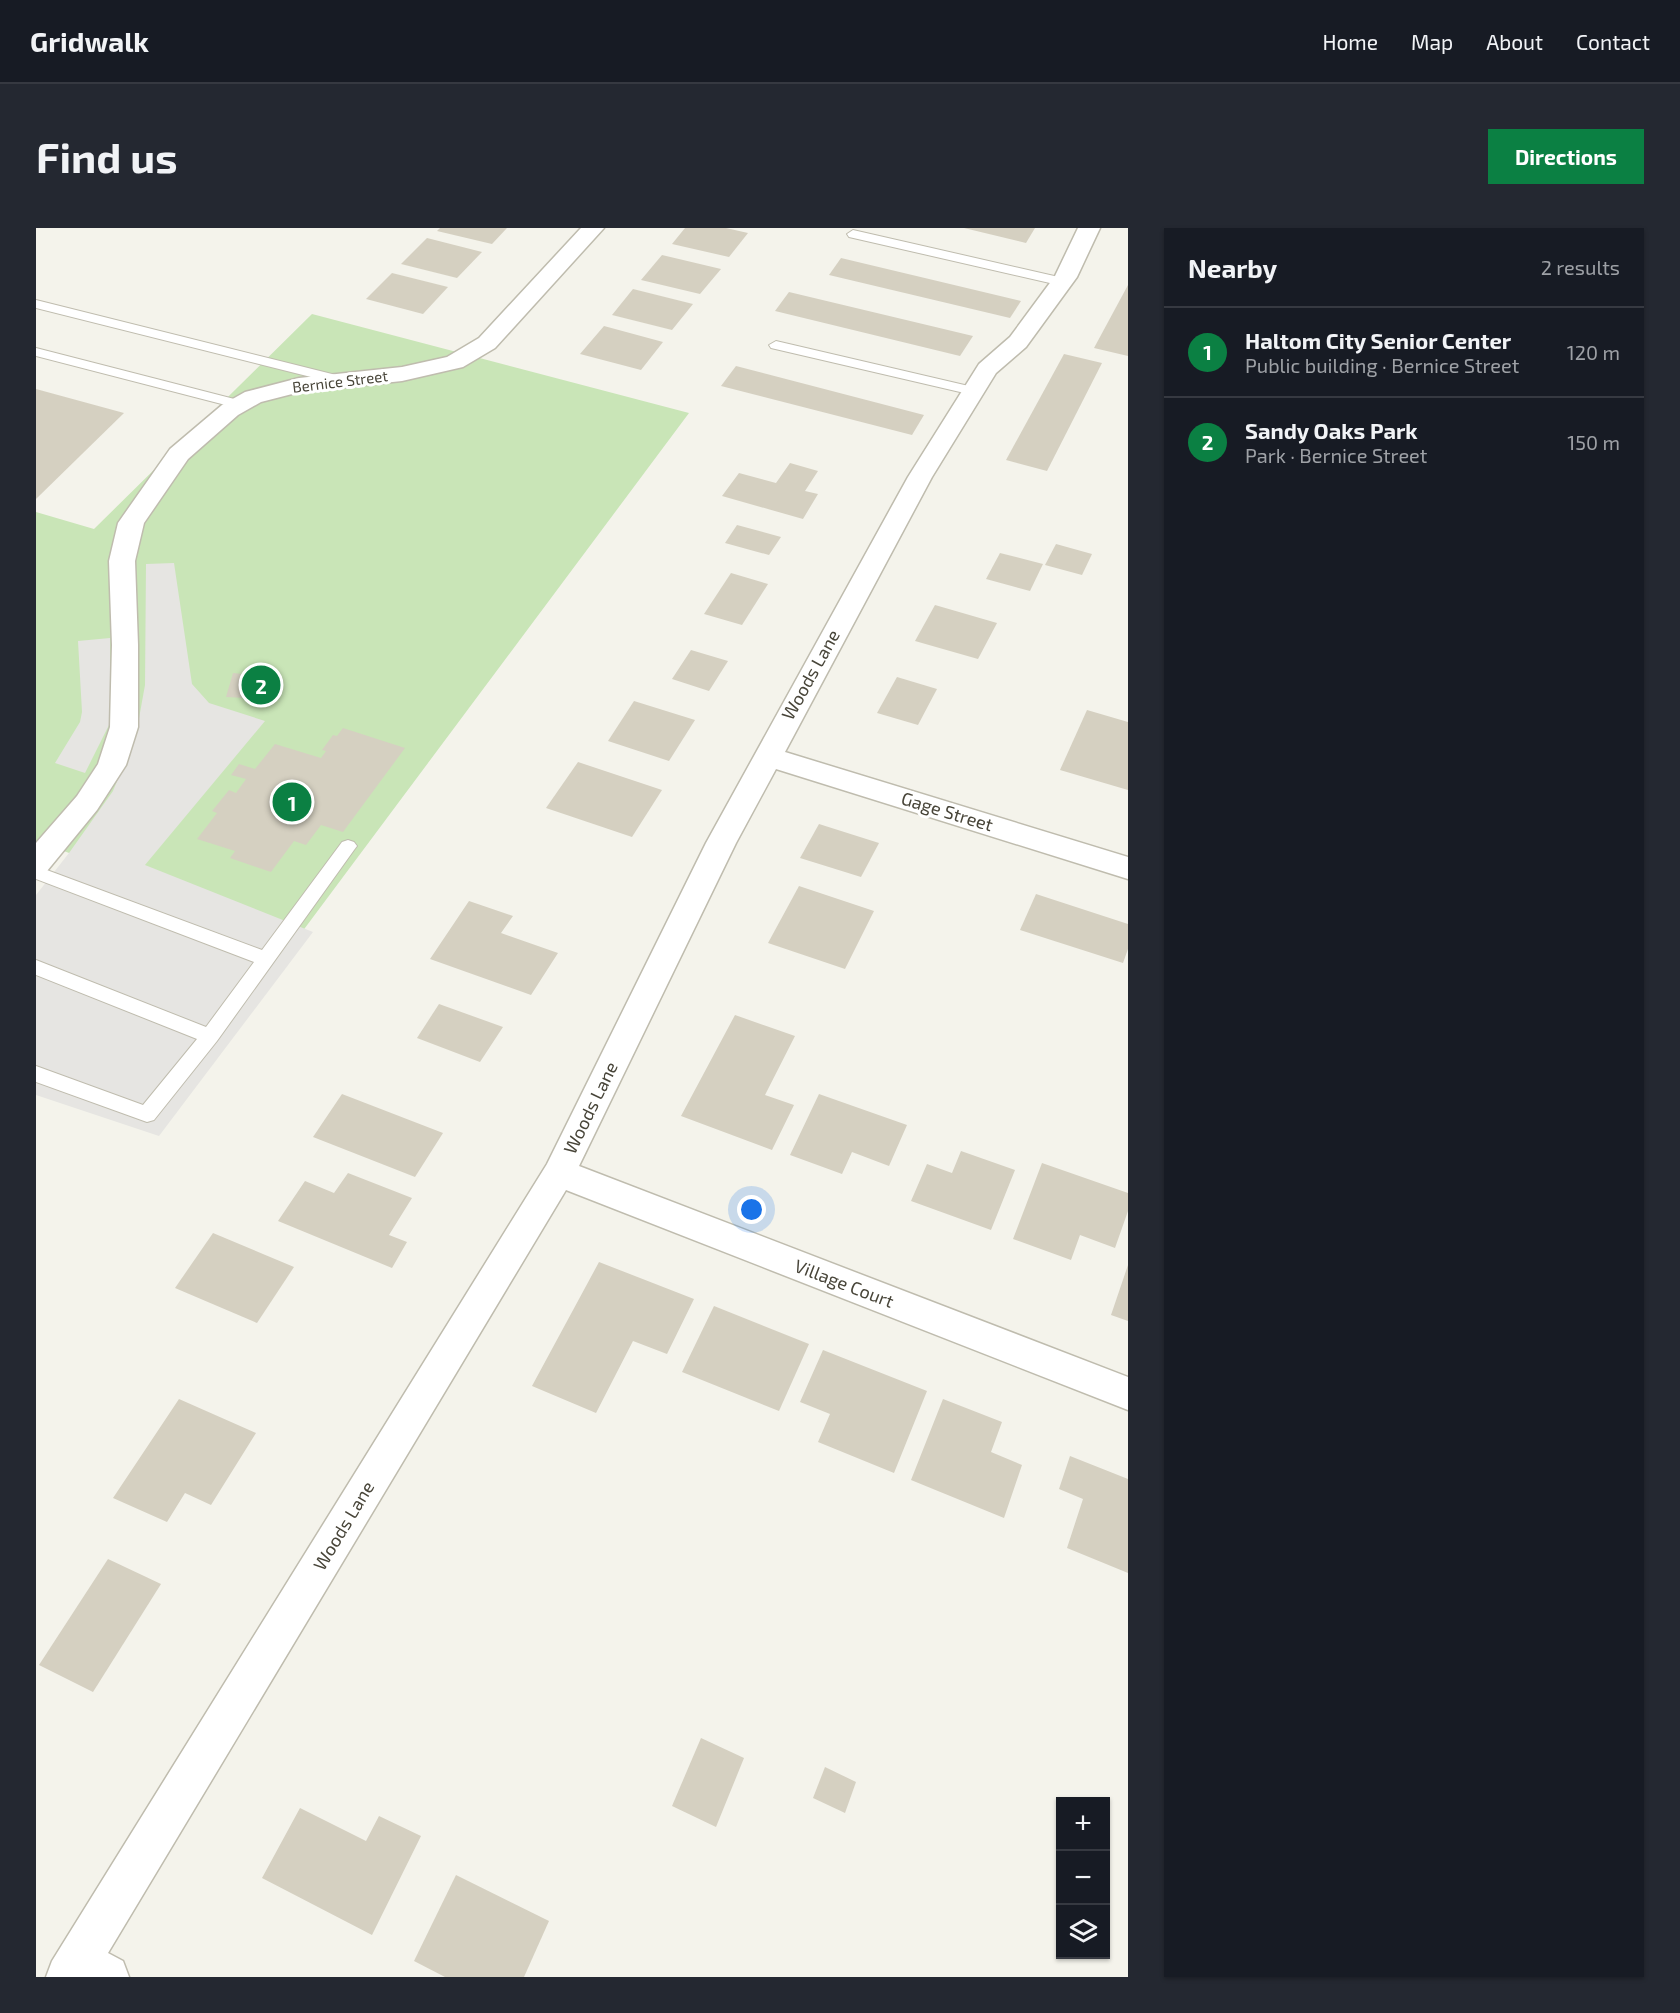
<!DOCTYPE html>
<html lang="en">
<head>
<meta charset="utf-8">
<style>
	body { margin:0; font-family:"Exo 2",sans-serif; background:#242831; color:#f1f3f6 }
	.controls { position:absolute; right:18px; bottom:18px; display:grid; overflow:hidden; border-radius:0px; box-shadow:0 2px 4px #0004 }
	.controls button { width:54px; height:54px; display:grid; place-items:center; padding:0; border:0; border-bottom:2px solid #363941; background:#171b24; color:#f1f3f6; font:30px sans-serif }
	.you { position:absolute; left:716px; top:982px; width:21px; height:21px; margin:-15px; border:4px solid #fff; border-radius:50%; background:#1a73e8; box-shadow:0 0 0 9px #1a73e833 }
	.badge { display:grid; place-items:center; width:39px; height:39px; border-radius:50%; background:#0b8043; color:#fff; font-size:20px; font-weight:700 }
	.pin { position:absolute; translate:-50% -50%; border:3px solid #fff; box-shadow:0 2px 6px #0006 }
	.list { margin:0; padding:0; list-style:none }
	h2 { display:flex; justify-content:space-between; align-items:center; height:78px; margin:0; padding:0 24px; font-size:26px }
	h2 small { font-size:20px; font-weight:400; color:#9ea1a6 }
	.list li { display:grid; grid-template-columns:39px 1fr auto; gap:18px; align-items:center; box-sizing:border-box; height:90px; padding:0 24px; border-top:2px solid #363941 }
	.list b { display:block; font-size:22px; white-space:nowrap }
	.list p { margin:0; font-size:20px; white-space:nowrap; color:#9ea1a6 }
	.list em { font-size:20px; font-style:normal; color:#9ea1a6 }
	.icon { flex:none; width:33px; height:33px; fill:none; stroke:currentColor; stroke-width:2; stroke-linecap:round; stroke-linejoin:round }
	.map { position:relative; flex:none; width:1092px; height:1749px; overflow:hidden; border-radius:0px }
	header { display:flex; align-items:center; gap:36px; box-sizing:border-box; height:84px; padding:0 30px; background:#171b24; border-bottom:2px solid #363941 }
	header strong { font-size:28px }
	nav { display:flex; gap:33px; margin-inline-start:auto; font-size:21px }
	.intro { display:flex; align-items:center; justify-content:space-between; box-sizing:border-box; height:144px; padding:0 36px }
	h1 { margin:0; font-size:42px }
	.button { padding:15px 27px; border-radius:0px; background:#0b8043; color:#fff; font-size:21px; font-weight:700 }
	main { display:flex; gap:36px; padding:0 36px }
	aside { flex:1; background:#171b24; border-radius:0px; box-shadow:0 2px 4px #0004 }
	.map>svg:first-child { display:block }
	.green { fill:#c9e5b7 }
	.parking { fill:#e6e5e2 }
	.building { fill:#d5d0c1 }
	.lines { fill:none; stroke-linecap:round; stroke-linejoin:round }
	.lane-casing { stroke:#bfbcae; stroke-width:2 }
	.street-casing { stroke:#bfbcae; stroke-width:3 }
	.lane { fill:#fff; fill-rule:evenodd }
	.street { fill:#fff; fill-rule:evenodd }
	.labels { text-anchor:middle; stroke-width:6; stroke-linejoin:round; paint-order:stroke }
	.far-street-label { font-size:15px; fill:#484539; stroke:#fff }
	.street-label { font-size:18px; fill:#484539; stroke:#fff }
</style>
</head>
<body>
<header>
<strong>Gridwalk</strong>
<nav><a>Home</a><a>Map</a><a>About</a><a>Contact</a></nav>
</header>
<div class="intro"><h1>Find us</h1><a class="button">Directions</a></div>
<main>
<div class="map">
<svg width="1092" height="1749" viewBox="0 0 1092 1749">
	<rect width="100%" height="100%" fill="#f4f3eb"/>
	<!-- green -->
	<path class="green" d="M 276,86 L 653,185 L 263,708 L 0,613 L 0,284 L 58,301 Z"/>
	<!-- parking -->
	<g class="parking">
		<path d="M 138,335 L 156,456 L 173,475 L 229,493 L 109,637 L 277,704 L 123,908 L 0,867 L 0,667 L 33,625 L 77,563 L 100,507 L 109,457 L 110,336 Z"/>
		<path d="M 74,410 L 74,495 L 49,545 L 19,535 L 44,494 L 46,484 L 42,413 Z"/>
	</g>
	<!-- building -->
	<g class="building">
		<path d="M 404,0 L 471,0 L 456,16 L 401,3 Z"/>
		<path d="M 649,0 L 690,0 L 712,5 L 693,29 L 636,16 Z"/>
		<path d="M 928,0 L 999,0 L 990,15 Z"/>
		<path d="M 391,10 L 446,24 L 421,50 L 365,36 Z"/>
		<path d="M 626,27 L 685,41 L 664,66 L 605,52 Z"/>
		<path d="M 805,30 L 985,73 L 974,90 L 793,47 Z"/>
		<path d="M 356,45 L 412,59 L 387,86 L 330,71 Z"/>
		<path d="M 1092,57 L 1092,128 L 1058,120 Z"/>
		<path d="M 597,61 L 657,76 L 636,102 L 576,87 Z"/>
		<path d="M 753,64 L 937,108 L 924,128 L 739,83 Z"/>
		<path d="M 568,98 L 627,114 L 605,142 L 544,126 Z"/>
		<path d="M 1028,126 L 1066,135 L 1011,243 L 970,232 Z"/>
		<path d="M 700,138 L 888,187 L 876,207 L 685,158 Z"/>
		<path d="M 0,161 L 88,185 L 0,271 Z"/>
		<path d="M 754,235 L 782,243 L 769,263 L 782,266 L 767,291 L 686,268 L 703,245 L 740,255 Z"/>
		<path d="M 701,297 L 745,309 L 733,327 L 689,315 Z"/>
		<path d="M 1020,316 L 1056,326 L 1046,347 L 1009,337 Z"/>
		<path d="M 964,325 L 1007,336 L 994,363 L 950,351 Z"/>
		<path d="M 695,345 L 732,356 L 706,397 L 668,386 Z"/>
		<path d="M 899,377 L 961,395 L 942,431 L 879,413 Z"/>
		<path d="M 655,422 L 692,433 L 673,463 L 636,451 Z"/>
		<path d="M 197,445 L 217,447 L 210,470 L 190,469 Z"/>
		<path d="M 861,449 L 901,461 L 882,497 L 841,485 Z"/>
		<path d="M 598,473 L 659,492 L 633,533 L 572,513 Z"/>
		<path d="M 1051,482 L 1092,494 L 1092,562 L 1024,542 Z"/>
		<path d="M 307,500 L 369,520 L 307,604 L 285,597 L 270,617 L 258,613 L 235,644 L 194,630 L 199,623 L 161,611 L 181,585 L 176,583 L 193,562 L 200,565 L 210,551 L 195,547 L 203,536 L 219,541 L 239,516 L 285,530 L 290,523 L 286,522 L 297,507 L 301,508 Z"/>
		<path d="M 542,534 L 626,562 L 596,609 L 510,580 Z"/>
		<path d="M 783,596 L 843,615 L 825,649 L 764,630 Z"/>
		<path d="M 763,658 L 838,683 L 809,741 L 732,715 Z"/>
		<path d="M 1000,666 L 1092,696 L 1092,721 L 1087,735 L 984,702 Z"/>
		<path d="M 433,673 L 477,688 L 465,705 L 522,725 L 495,767 L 394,731 Z"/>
		<path d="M 403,776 L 467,799 L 444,834 L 381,810 Z"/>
		<path d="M 699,787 L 759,808 L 729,867 L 758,877 L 736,922 L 645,888 Z"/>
		<path d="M 306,866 L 407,905 L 379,949 L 277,909 Z"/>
		<path d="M 783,866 L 871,897 L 853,938 L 816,924 L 806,946 L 754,927 Z"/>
		<path d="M 925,923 L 979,942 L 955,1002 L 875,973 L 891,936 L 916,945 Z"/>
		<path d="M 1006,935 L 1092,965 L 1092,983 L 1079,1020 L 1044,1007 L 1035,1032 L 977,1011 Z"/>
		<path d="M 312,945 L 376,970 L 353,1007 L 371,1014 L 356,1040 L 242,993 L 269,953 L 298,965 Z"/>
		<path d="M 177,1005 L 258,1039 L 221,1095 L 139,1060 Z"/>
		<path d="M 563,1034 L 658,1071 L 631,1126 L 597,1113 L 560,1185 L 496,1158 Z"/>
		<path d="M 1092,1037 L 1092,1093 L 1075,1087 Z"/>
		<path d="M 678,1078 L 773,1116 L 743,1183 L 646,1144 Z"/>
		<path d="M 787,1122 L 891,1163 L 858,1245 L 782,1214 L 794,1186 L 764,1174 Z"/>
		<path d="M 143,1171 L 220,1205 L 175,1277 L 149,1265 L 131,1294 L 77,1270 Z"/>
		<path d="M 907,1171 L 966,1194 L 955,1224 L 986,1237 L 968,1290 L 875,1252 Z"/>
		<path d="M 1034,1228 L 1092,1251 L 1092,1345 L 1031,1320 L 1047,1271 L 1023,1261 Z"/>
		<path d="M 72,1331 L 125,1356 L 57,1464 L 3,1437 Z"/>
		<path d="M 665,1510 L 708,1530 L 680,1599 L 636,1578 Z"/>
		<path d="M 789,1539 L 820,1554 L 809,1585 L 777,1570 Z"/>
		<path d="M 264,1580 L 330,1613 L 343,1588 L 385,1608 L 336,1707 L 226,1650 Z"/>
		<path d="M 420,1647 L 513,1693 L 488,1749 L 409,1749 L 378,1733 Z"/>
	</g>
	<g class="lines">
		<!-- lane casing -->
		<g class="lane-casing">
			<g id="lane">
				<path d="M 817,2 L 1027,50 L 1034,54 L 1027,58 L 813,9 L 811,6 Z"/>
				<path d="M 0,72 L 316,151 L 318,154 L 311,158 L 0,80 Z"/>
				<path d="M 740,113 L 937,159 L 944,163 L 937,167 L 735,120 L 733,117 Z"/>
				<path d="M 0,120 L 210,174 L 212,177 L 205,181 L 0,128 Z"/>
				<path d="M 312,612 L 318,614 L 321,618 L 318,622 L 181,813 L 118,892 L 111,894 L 0,854 L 0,838 L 107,877 L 161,811 L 0,747 L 0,732 L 170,799 L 218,734 L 0,651 L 0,638 L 226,722 L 306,614 Z"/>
			</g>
		</g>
		<!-- street casing -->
		<g class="street-casing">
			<g id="street">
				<path d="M 545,0 L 568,0 L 459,120 L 427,139 L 366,153 L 264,164 L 225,174 L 202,187 L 152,231 L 108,295 L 99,333 L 102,417 L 102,499 L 90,537 L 61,582 L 11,643 L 0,646 L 0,615 L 41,568 L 62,536 L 74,499 L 76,417 L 73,333 L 82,295 L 134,221 L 186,177 L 209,164 L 263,150 L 366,139 L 411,129 L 443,110 Z"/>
				<path d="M 1042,0 L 1064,0 L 1041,49 L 990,119 L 960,145 L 896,249 L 749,524 L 1092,629 L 1092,651 L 740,541 L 700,615 L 543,938 L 1092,1149 L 1092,1182 L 530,962 L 72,1725 L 87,1733 L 93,1749 L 10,1749 L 16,1733 L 511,936 L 670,615 L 872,249 L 943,136 L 974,109 L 1019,48 Z"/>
			</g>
		</g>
		<!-- lane -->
		<use href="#lane" class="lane"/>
		<!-- street -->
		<use href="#street" class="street"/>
	</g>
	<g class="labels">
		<!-- far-street labels -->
		<g class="far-street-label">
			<text transform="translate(304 154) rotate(-7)" y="5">Bernice Street</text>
		</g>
		<!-- street labels -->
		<g class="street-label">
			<text transform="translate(775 447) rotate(-61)" y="6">Woods Lane</text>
			<text transform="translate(911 584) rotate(17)" y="6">Gage Street</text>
			<text transform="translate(555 880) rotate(-64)" y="6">Woods Lane</text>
			<text transform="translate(808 1056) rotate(21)" y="6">Village Court</text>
			<text transform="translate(308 1298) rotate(-59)" y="6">Woods Lane</text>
		</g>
	</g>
</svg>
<div class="controls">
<button>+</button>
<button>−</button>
<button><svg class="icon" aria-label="layers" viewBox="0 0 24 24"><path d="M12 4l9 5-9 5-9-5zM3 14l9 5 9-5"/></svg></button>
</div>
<div class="you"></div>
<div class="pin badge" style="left:256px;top:574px">1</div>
<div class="pin badge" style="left:225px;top:457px">2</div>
</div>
<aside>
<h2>Nearby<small>2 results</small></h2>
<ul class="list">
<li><span class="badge">1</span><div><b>Haltom City Senior Center</b><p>Public building · Bernice Street</p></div><em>120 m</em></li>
<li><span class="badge">2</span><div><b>Sandy Oaks Park</b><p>Park · Bernice Street</p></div><em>150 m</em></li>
</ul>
</aside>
</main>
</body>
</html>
